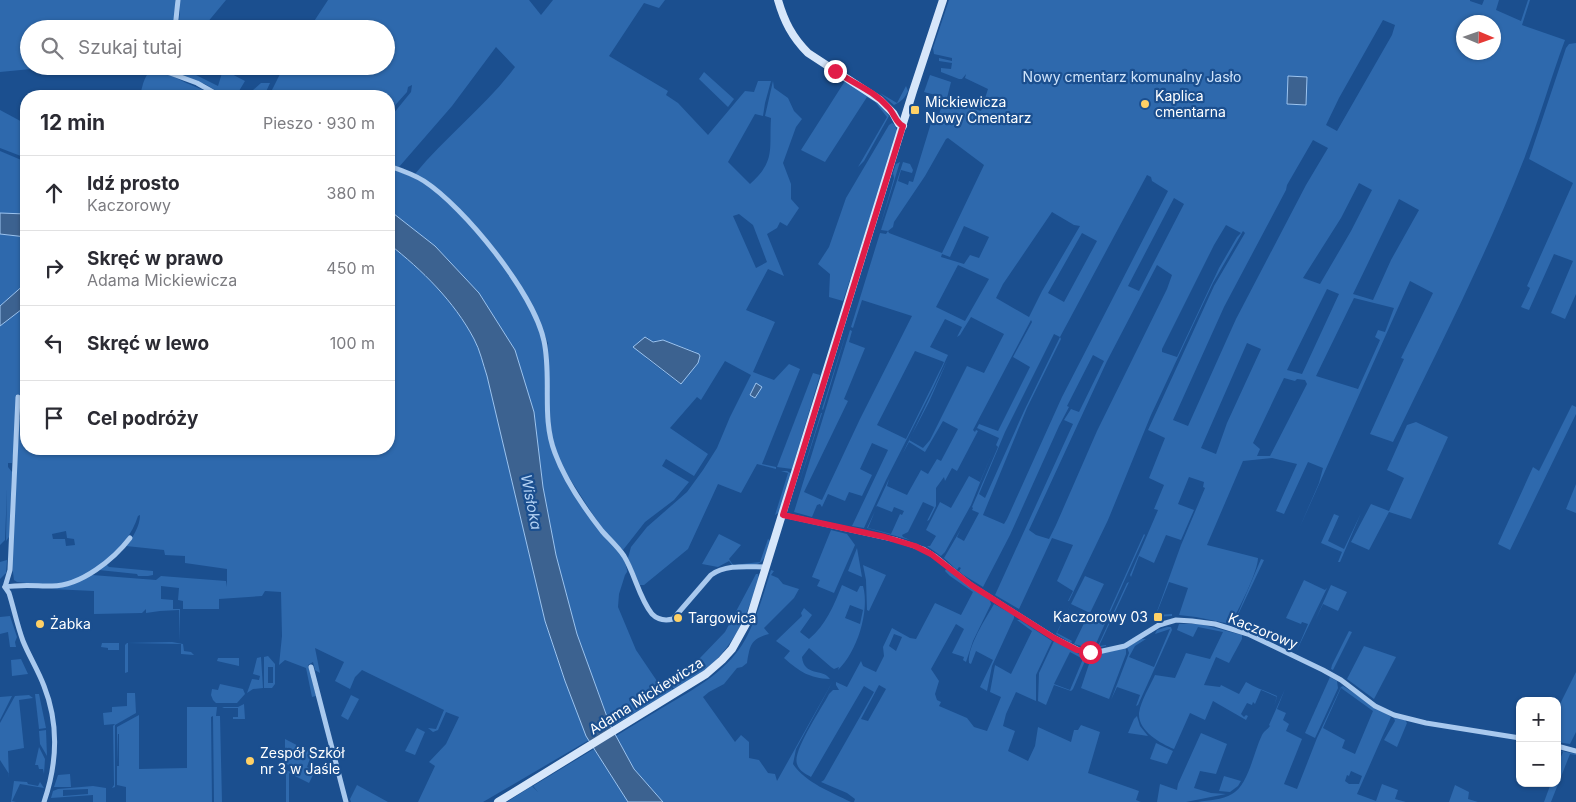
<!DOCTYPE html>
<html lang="pl">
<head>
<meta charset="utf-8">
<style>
	body { margin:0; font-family:Inter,sans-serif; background:#f7f7f7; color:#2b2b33 }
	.controls { position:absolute; right:15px; bottom:15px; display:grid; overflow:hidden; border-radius:10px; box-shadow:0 1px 4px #0004 }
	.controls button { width:45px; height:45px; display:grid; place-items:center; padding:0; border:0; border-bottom:1px solid #e1e1e2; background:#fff; color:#2b2b33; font:25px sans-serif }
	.compass { position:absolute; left:1456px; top:15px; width:45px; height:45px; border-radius:50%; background:#fff; box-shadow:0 1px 4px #0004; rotate:92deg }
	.stop { position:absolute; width:15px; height:15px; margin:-11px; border:4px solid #e11d48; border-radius:50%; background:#fff }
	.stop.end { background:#e11d48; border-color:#fff; box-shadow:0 1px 5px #0008 }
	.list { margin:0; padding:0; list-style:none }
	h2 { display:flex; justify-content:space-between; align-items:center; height:65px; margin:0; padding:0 20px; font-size:21px }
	h2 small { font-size:16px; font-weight:400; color:#7c7c81 }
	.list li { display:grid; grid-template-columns:32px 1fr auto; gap:15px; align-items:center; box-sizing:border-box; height:75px; padding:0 20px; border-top:1px solid #e1e1e2 }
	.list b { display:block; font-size:19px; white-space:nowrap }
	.list p { margin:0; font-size:16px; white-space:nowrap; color:#7c7c81 }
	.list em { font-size:16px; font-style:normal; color:#7c7c81 }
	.icon { flex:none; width:28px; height:28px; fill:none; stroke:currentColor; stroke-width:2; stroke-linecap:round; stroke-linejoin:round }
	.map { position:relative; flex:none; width:1576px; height:802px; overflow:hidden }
	.search { position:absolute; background:#fff; box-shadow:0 1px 4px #0004; left:20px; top:20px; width:375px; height:55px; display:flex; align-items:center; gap:12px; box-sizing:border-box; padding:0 18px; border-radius:28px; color:#7c7c81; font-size:19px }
	.panel { position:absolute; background:#fff; box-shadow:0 1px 4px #0004; left:20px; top:90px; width:375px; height:365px; border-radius:20px }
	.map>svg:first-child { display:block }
	.green { fill:#2e69ad; fill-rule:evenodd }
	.water { fill:#3c6290; stroke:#9cc4f0 }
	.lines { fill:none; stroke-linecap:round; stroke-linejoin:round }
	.street { stroke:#a9c9ee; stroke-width:5 }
	.secondary { stroke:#d6e6fa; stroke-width:8 }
	.route { stroke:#e11d48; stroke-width:6 }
	.poi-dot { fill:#ffd166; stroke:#1b4f8f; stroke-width:2 }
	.labels { text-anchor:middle; stroke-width:4.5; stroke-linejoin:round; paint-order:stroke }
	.park-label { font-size:14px; fill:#cfe3fa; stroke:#1b4f8f }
	.poi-label { font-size:14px; fill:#fff; stroke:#1b4f8f; text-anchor:start }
	.street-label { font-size:14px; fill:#fff; stroke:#1b4f8f }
	.water-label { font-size:15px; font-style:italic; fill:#b5d3f5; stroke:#1b4f8f }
</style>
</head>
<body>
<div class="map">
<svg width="1576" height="802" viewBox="0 0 1576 802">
	<rect width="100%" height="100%" fill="#1b4f8f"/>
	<!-- green -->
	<g class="green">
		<path d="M 0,0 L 175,0 L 176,6 L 173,29 L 29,29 L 29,66 L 62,66 L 0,72 Z"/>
		<path d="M 179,0 L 226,0 L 202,29 L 178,29 L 180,12 Z"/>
		<path d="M 328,0 L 529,0 L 541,15 L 553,0 L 665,0 L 659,8 L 644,3 L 609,56 L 668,91 L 666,95 L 678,103 L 708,135 L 745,91 L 754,92 L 758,81 L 771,81 L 765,103 L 763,116 L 755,114 L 728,162 L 750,184 C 776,161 769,149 771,118 L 765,116 L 773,81 L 774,88 L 788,98 L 794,111 L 802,119 L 796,127 L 783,163 L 791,184 L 791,199 L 799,208 L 787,226 L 780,222 L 777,228 L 767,234 L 784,276 L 768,269 L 746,310 L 775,322 L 753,372 L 774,380 L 789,364 L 800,369 L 762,464 L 776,467 L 776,469 L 757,464 L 741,493 L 718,484 L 688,549 L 644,585 L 640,585 L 630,563 L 628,558 L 631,547 L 647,527 L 687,492 L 703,470 L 717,448 L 730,417 L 751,375 L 725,361 L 701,400 L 697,397 L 670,428 L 708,454 L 694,476 L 666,459 L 662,466 L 689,482 L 674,500 L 645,522 L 623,550 L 604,531 L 588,507 L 565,471 L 556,452 L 549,422 L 548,343 L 535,312 L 471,222 L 415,174 C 446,136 486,106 515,67 L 496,47 L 452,106 L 399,167 L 389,164 L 389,119 L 411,92 L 412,85 L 408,87 L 407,92 L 389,112 L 389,96 L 269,96 L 284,66 L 386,66 L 386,29 L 309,29 ZM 739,214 L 753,225 L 767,262 L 756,268 L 733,216 ZM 647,337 L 651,341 L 663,340 L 696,352 L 698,363 L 680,384 L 646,358 L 638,343 Z"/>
		<path d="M 949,0 L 1470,0 L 1470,1 L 1482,5 L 1484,0 L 1499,0 L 1496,10 L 1521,21 L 1528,0 L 1530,0 L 1522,25 L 1565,40 C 1550,80 1539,120 1524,159 C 1486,256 1438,349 1393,442 L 1370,434 L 1404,359 L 1401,358 L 1433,293 L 1410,281 L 1299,529 L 1319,483 L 1323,468 L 1308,462 L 1284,514 L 1276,511 L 1297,464 L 1272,458 L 1243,461 L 1207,545 L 1258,558 C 1258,571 1238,612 1230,624 L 1196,617 L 1179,615 L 1188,588 L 1169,582 L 1156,615 L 1172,614 L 1172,616 L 1155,617 L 1181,545 L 1205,488 L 1203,487 L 1204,482 L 1189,477 L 1178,504 L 1194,510 L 1181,540 L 1166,535 L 1154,563 L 1139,556 L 1131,577 L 1130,575 L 1158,510 L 1154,509 L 1164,485 L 1149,478 L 1165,438 L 1148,430 L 1214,286 L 1245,233 L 1243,231 L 1213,283 L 1194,323 L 1151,415 L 1108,520 L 1069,601 L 1068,601 L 1073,591 L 1057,581 L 1073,545 L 1052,538 L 1019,609 L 995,595 L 1073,424 L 1064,420 L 1071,409 L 1079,412 L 1104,361 L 1093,355 L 1067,406 L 1069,407 L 1059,426 L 1010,535 L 983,587 L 962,574 L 959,571 L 961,568 L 959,567 L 957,570 L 944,558 L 961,529 L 957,537 L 964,541 L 979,513 L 972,510 L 973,508 L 972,507 L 998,447 L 996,445 L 999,438 L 977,428 L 979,424 L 998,431 L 1030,367 L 1013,357 L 1032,322 L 1031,320 L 973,430 L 975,432 L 976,430 L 978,431 L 957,471 L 952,468 L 945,481 L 944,477 L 936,488 L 936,506 L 929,520 L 927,521 L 934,507 L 923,502 L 908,532 L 902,535 L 903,537 L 910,540 L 867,528 L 875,511 L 868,528 L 891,534 L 900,514 L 902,515 L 904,511 L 894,507 L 892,512 L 877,506 L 876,507 L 889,479 L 887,486 L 907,495 L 921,470 L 928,474 L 937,459 L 941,461 L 958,429 L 943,421 L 925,452 L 909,442 L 903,453 L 948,359 L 929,402 L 909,440 L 923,448 L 930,440 L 967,366 L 984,373 L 1004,334 L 971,317 L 960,335 L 957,337 L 962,327 L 945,319 L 930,347 L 948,355 L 933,388 L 886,480 L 864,528 L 852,526 L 888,450 L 872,443 L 860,469 L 872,475 L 862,496 L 849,492 L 845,501 L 828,494 L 822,507 L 820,504 L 817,505 L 812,517 L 794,512 L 850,330 L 852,331 L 849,342 L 865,348 L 844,399 L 848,401 L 804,492 L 822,500 L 860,419 L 912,316 L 862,300 L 853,328 L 851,327 L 880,233 L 886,234 L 888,231 L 881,230 L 903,162 L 910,164 L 913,170 L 912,173 L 901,170 L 898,181 L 908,185 L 909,181 L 913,182 L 931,123 L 939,125 L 939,123 L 937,121 L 941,108 L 937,105 L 939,99 L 946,100 L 944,107 L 949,108 L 952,101 L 981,111 L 988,89 L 965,78 L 966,74 L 962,79 L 959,79 L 941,72 L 941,68 L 951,69 L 952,63 L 939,61 L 939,58 L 952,61 L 952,58 L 934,54 L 933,48 ZM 1383,20 L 1395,25 L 1392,35 L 1337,131 L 1326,125 L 1339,98 ZM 1464,22 L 1494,22 L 1494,52 L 1464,52 ZM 948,138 L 984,165 L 942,253 L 889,233 L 888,231 L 893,227 L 894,222 L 925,176 L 946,139 ZM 1313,140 L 1328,148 L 1306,185 L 1236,319 L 1188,426 L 1173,420 L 1224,307 L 1286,190 L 1287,185 ZM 1147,175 L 1151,177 L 1152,181 L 1168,191 L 1062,397 L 1007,519 L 1004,524 L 983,515 L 1027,408 L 1061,339 L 1060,337 ZM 1359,183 L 1372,190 L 1351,231 L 1320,284 L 1303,278 L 1341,218 ZM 1174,198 L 1184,204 L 1139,291 L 1128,286 ZM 1399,199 L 1419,210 L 1391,260 L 1373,300 L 1353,294 ZM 1052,212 L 1074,225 L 1080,226 L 1042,291 L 1029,317 L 996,298 L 1003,284 ZM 1226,225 L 1241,233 L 1237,237 L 1219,268 L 1177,357 L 1162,352 L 1162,349 L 1214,245 ZM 964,226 L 989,237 L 979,258 L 970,255 L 964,264 L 941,257 L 942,254 L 950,257 ZM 1082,233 L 1097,241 L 1064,302 L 1048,293 ZM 958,265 L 989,279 L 965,321 L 936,307 ZM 1157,265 L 1172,275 L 1167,289 L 1097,431 L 1056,525 L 1049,539 L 1036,535 L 1029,530 L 1107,361 ZM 1327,289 L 1339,294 L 1302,374 L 1287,370 ZM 1354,298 L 1394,308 L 1385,332 L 1378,330 L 1375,337 L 1380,340 L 1358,389 L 1316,376 ZM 1054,334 L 1060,337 L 1024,411 L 985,498 L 979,494 L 1005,432 ZM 1247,343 L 1261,349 L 1227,423 L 1216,454 L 1201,448 ZM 915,351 L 944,362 L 906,439 L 877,425 ZM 1284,378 L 1295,381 L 1297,379 L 1305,380 L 1307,384 L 1270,456 L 1257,456 L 1260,449 L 1253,443 Z"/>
		<path d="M 1576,43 L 1576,294 L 1565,319 L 1551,313 L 1573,261 L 1554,254 L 1529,310 L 1521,307 L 1530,288 L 1527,286 L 1573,183 L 1529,159 L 1566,48 L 1569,44 Z"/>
		<path d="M 156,66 L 160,66 C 175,82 197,85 215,96 L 140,96 C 143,84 144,74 156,66 Z"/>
		<path d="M 180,66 L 199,66 L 194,74 L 218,86 L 222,73 L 226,71 L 245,81 L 236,96 L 225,96 L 205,84 L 181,76 L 175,72 Z"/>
		<path d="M 704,72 L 734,99 L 728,107 L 699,79 Z"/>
		<path d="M 930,75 L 951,82 L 947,98 L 924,92 Z"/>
		<path d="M 845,81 L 879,102 L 889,116 L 864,161 L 858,167 L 887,117 L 875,102 L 867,97 L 825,162 L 801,150 Z"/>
		<path d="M 261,83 L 270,83 L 264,96 L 250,96 L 253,90 Z"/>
		<path d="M 906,86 L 908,91 C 905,98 901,102 894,105 L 880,93 L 897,103 Z"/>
		<path d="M 0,110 L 26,124 L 26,158 L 0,148 Z"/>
		<path d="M 892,123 L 894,124 L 897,130 L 897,135 L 843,301 L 829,297 L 830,274 L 818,264 L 829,247 L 846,198 L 889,125 Z"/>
		<path d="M 0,151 L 26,162 L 26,214 L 0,213 Z"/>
		<path d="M 900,162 L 899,165 L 880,227 L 894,178 L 893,173 L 896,164 Z"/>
		<path d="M 389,168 C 403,173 417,178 430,187 C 470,218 539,301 545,352 C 547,375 543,398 546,421 C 547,429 552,438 555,446 C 559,457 562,471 567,481 C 577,501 629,554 627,572 L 625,575 L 619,594 L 618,607 L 636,650 L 661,687 L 667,682 L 673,690 L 611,727 L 577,634 L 556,555 L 543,487 L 534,412 L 515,350 L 479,293 L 435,246 L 389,210 Z"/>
		<path d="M 0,234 L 26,237 L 26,283 L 0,306 Z"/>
		<path d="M 389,244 C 422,270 454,301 474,339 C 480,350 483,364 487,376 L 545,621 L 565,681 L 589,740 L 483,802 L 418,802 L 435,766 L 429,762 L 446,744 L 459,717 L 446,712 L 438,730 L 433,732 L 428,728 L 436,729 L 444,710 L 362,670 L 355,677 L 350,689 L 335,681 L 344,662 L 315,648 L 320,673 L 315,670 L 313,662 L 308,665 L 316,696 L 312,697 L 306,668 L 285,660 L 279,665 L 282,636 L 281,592 L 265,591 L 262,596 L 219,599 L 219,609 L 183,609 L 183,601 L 178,600 L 179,588 L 161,586 L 161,599 L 173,600 L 173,609 L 180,609 L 180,642 L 179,610 L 160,611 L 146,613 L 146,609 L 142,613 L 94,614 L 94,591 L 51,589 L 59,588 L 92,575 L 156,580 L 161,576 L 226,581 L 227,587 L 227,569 L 185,563 L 185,556 L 165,555 L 164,550 L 126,546 C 133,537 140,526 140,515 L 138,516 C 127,551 88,582 52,585 C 41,586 28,583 17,582 L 14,580 L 12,565 L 19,418 L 22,413 L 19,412 L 12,463 L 8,463 L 8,467 L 12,472 L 9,537 L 6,541 L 7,489 L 5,540 L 0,545 L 0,326 L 26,306 L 26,449 L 389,449 ZM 66,531 L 67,538 L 74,539 L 75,545 L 66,546 L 65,539 L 53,539 L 52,534 Z"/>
		<path d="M 847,330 L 823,410 L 822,409 Z"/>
		<path d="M 813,373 L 820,375 L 792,469 L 777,467 Z"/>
		<path d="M 1572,405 L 1576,407 L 1576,414 L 1510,550 L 1498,544 L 1533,467 L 1539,471 Z"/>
		<path d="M 821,413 L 822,413 L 798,487 Z"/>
		<path d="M 1416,422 L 1448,437 L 1411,519 L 1389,512 L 1369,550 L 1351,542 L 1371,504 L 1389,511 L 1404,478 L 1387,470 L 1407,425 Z"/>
		<path d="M 992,453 L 971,505 L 945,552 L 941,556 L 927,546 L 930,546 L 936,536 L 926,530 L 940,502 L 951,508 L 969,476 L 980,482 Z"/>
		<path d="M 781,471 L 787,471 L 792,474 L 780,512 L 775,515 L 788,473 Z"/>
		<path d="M 1576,484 L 1576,513 L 1566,509 Z"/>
		<path d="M 1361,513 L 1340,562 L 1338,562 L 1342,552 L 1321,543 L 1334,514 L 1339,516 L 1328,541 L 1344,549 Z"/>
		<path d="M 831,530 L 847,534 L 855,545 L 834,593 L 817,586 L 820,580 L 812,577 Z"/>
		<path d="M 719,534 L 741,545 L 729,559 L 733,565 L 760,562 L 768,539 L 771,541 C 763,568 760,565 733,566 L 729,561 L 718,567 L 702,564 Z"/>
		<path d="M 1144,534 L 1145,535 L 1094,648 L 1088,648 L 1074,644 L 1087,617 L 1103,625 Z"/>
		<path d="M 857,548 L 862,577 L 848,571 Z"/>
		<path d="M 1261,559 L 1264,560 L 1234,623 L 1248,630 L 1233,625 Z"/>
		<path d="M 7,560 L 6,573 L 0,579 L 0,562 Z"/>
		<path d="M 106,564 L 109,567 L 153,571 L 153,575 L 148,576 L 138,576 L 137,574 L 99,570 Z"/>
		<path d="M 863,565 L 886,575 L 869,611 L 867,610 L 866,580 Z"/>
		<path d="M 946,569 L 990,600 L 991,604 L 973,641 L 966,662 L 963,660 L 964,657 L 952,653 L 964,629 L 956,624 L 931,669 L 939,681 L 935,694 L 937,700 L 941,702 L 939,706 L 967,718 L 974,727 L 987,731 L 1001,697 L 990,692 L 995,665 L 1011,674 L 1032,631 L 1017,620 L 1020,620 L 1052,641 L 1036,675 L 1036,701 L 1016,692 L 1006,714 L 1003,726 L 1015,731 L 1008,751 L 1028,761 L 1035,746 L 1038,727 L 1071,742 L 1074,730 L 1078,730 L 1081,725 L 1100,732 L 1088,773 L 1139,791 L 1136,800 L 1141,802 L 854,802 L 855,799 L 847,793 L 821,782 L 824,780 L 874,692 L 864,686 L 811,777 C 806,774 799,771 797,764 C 792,751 822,708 829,694 L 833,690 L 839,690 L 836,685 L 836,682 L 847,687 L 861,661 L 863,666 L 876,672 L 884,656 L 883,647 L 892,628 L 910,638 L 916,639 L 935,603 L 961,615 L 973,592 L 950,576 L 945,571 ZM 894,634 L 902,637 L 896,651 L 889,646 ZM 879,685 L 886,689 L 868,721 L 861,719 Z"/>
		<path d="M 771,570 L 774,571 L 771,575 L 778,578 L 783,584 L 799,589 L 794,598 L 764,628 L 769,634 C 750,639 750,646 747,663 L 742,667 L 737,668 L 724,684 L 709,692 L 703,697 L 735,742 L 741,735 L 749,742 L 749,758 L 759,760 L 768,773 L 775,774 L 777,781 L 834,679 L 796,749 L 793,764 C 806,783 831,792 851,802 L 663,802 L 634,769 L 616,736 C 634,725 653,713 672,702 C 698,687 725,671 742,645 C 756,622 763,595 771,570 Z"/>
		<path d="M 756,574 L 758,574 L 759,578 C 748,614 733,650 701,673 C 692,679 683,684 674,689 L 668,682 L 700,658 L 725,632 Z"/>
		<path d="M 1085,576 L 1104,584 L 1090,613 L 1071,604 L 1057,633 L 1072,641 L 1071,643 L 1056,634 Z"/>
		<path d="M 1304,580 L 1325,590 L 1327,588 L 1296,652 L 1308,624 L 1302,622 L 1301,624 L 1286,618 Z"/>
		<path d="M 1129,582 L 1099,646 L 1106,645 L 1106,646 L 1097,648 L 1127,583 Z"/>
		<path d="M 842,585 L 857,592 L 860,586 L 863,586 C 870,611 857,652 838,670 L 839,667 L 834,669 L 831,667 L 809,648 L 802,657 C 804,677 823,668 830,679 C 809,678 800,672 784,658 L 790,651 L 776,641 L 802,616 L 801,613 L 804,608 L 812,615 L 800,632 L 809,639 C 826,625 834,605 842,585 ZM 850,605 L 863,610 L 860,624 L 845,618 Z"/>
		<path d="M 1331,585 L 1347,592 L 1338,611 L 1323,604 L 1315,621 Z"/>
		<path d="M 994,604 L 1014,615 L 1014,618 L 992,666 L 987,691 L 980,687 L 993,660 L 976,651 L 971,664 L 969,663 C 967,647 986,618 994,604 Z"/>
		<path d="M 10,616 L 17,637 L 15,642 L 16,647 L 10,647 L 8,632 L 0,634 L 0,617 Z"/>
		<path d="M 1179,624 L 1200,624 L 1242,635 L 1242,639 L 1229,663 L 1216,657 L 1204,685 L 1220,687 L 1221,685 L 1239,694 L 1246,682 C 1256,688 1266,691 1277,696 L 1274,706 L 1277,697 L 1261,690 L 1255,704 L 1253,702 L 1252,705 L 1247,703 L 1241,714 L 1244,717 L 1246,715 L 1248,716 L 1246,720 L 1213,701 L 1205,720 L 1190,713 L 1174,749 C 1160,743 1138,731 1139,713 C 1141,700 1150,686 1155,675 L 1175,678 L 1186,653 L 1210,659 L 1223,632 L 1198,627 L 1193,637 L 1177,630 Z"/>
		<path d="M 1167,627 L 1171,627 L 1172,630 L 1138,705 L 1136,706 L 1140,695 L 1117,687 L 1111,700 L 1129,653 L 1127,647 L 1142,639 L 1146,639 L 1135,646 L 1129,657 L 1154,667 L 1170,629 L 1155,634 L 1157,630 Z"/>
		<path d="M 1349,631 L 1352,632 L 1333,670 L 1331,669 L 1332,665 Z"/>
		<path d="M 1054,641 L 1085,657 L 1085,661 L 1073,689 L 1071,691 L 1054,685 L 1046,705 L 1038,701 L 1039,673 ZM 1070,652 L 1083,659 L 1070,690 L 1054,684 Z"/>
		<path d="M 172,642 L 183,644 L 184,651 L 191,652 L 194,655 L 181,654 L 181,644 L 128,643 L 128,672 L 125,673 L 125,645 L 127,643 Z"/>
		<path d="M 102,643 L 119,643 L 119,650 L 108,650 L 108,648 L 101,647 Z"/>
		<path d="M 1364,646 L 1396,657 L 1374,699 L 1347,679 Z"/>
		<path d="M 1125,648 L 1126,650 L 1126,654 L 1109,699 L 1081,688 L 1090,661 L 1090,656 Z"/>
		<path d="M 268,656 L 275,664 L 275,684 L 272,688 L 264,688 L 264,657 ZM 268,667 L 273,667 L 273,683 L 268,683 Z"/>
		<path d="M 261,657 L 263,688 L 253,689 L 247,693 L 252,679 L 259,680 L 260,676 L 253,674 L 257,658 Z"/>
		<path d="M 218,658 L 239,658 L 239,666 L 217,661 Z"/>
		<path d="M 21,659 L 28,674 L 12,676 L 11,660 Z"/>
		<path d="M 1576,672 L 1576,732 L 1570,744 L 1557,742 L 1557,710 Z"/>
		<path d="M 1330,677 L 1337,681 L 1338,688 L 1315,738 L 1305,733 Z"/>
		<path d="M 220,684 L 243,689 L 245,694 L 237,703 L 216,703 L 213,700 L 211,695 L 212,689 L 218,690 Z"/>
		<path d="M 1343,686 L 1391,717 L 1357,794 L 1376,801 L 1382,784 L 1398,790 L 1395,799 L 1406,802 L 1198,802 C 1209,800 1222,800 1232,794 C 1248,786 1254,751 1262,735 C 1265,730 1267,730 1270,726 L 1269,725 L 1285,689 L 1277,709 L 1286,713 L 1283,720 L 1289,724 L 1286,731 L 1302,739 L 1284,784 L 1297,789 L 1317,738 L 1341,687 ZM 1341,688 L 1373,711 L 1355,754 L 1342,748 L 1345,740 L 1323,728 ZM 1351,771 L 1362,776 L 1359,784 L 1349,784 L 1345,781 L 1347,775 L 1349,776 Z"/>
		<path d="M 127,693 L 135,693 L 136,713 L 115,725 L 115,787 L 112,788 L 114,785 L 113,726 L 115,724 L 104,725 L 103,713 L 112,712 L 112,707 L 127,706 Z"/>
		<path d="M 35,694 L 39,694 L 46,728 L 39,729 Z"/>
		<path d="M 29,695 L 33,698 L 19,700 L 24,748 L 8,751 L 9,779 L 9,774 L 0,760 L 0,723 L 15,696 Z"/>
		<path d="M 351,695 L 359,699 L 348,720 L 341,716 Z"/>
		<path d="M 12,696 L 0,720 L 0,697 Z"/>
		<path d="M 244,704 L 245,719 L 233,719 L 233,717 L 238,717 L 238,708 L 222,708 L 224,707 L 238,707 Z"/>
		<path d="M 187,707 L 217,707 L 216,716 L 220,716 L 222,802 L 214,802 L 213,716 L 211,717 L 212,802 L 126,802 L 126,787 L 117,785 L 117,766 L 119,766 L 119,734 L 118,734 L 117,763 L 117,727 L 139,715 L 139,769 L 187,768 Z"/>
		<path d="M 1137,716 L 1140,726 L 1148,736 L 1128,733 L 1134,719 Z"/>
		<path d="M 1394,718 L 1405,720 L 1407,723 L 1397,747 L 1384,740 L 1395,721 Z"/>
		<path d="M 417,728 L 425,732 L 415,755 L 405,751 Z"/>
		<path d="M 46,730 L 47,756 L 40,744 L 39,731 Z"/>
		<path d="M 1201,733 L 1227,744 L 1216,774 L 1200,771 L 1194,788 L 1211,793 L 1226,794 L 1186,802 L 1157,802 L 1160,784 L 1177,790 L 1178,784 Z"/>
		<path d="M 285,739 L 312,753 L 307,767 L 315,771 L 309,783 L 289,773 L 289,802 L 286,802 L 286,770 L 296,774 L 298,771 L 285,763 Z"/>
		<path d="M 1156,743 L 1173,751 L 1167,764 L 1150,759 Z"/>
		<path d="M 39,747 L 45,759 L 44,774 L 43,769 L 39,769 L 38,765 L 35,765 Z"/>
		<path d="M 594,749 L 628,802 L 507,802 L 532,786 L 538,792 L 533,786 Z"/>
		<path d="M 1557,750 L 1576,754 L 1576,755 L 1570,754 L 1551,802 L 1544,802 L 1551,783 L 1557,783 L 1557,766 L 1563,752 Z"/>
		<path d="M 70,774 L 71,787 L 54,787 L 58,775 Z"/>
		<path d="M 1224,776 L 1241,781 L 1238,786 L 1230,792 L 1219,791 Z"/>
		<path d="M 14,781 L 27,782 L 28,784 L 38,786 L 40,782 L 44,788 L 20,784 L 12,801 L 16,802 L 11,802 Z"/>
		<path d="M 357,785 L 388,802 L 351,802 L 350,799 Z"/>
		<path d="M 1455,785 L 1469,792 L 1468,799 L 1478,802 L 1449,802 Z"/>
		<path d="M 93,786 L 106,788 L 106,802 L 93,802 L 93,795 L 51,798 L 53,791 L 58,789 ZM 88,789 L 88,794 L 63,796 L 63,790 Z"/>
	</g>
	<!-- water -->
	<g class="water">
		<path d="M 1288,76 L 1307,77 L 1306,105 L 1287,104 Z"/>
		<path d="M 389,210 L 435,246 L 479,293 L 515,350 L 534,412 L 543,487 L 556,555 L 577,634 L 610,725 L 634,769 L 663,802 L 628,802 L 586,736 L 565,681 L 545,621 L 487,376 C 483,364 480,350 474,339 C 454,301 422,270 389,244 Z"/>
		<path d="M 0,213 L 26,214 L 26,237 L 0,234 Z"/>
		<path d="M 26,283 L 26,306 L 0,326 L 0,306 Z"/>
		<path d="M 645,337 L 653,342 L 663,340 L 699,354 L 700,356 L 698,363 L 681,384 L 633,347 Z"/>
		<path d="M 756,383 L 762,387 L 755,398 L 750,395 Z"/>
	</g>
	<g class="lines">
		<!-- street -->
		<g class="street">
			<path d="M 175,29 L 178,0"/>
			<path d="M 164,66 L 170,73 L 197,83 L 220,96"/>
			<path d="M 389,166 C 401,170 413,174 424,181 C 464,207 534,293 544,341 C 552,378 541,417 555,453 C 565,480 584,508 602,531 C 609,539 618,547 624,556 C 635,574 639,598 652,614 C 658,620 665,621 673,619 L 711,575 C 726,564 748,567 766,567"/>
			<path d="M 783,515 L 897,540 L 923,549 L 936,557 L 971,585 L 1055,638 L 1081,651 L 1098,652 L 1125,646 L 1159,625 L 1176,620 L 1192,621 L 1215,624 L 1248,634 L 1323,670 L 1341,680 L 1375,706 L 1394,715 L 1426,723 L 1520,738"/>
			<path d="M 5,587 L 9,593 C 14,609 17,625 23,641 C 29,656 38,670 44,686 C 59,724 57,764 44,802"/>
			<path d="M 5,587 L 10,570 L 18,397"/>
			<path d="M 5,587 C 21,584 36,586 52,586 C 81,586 114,559 130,538"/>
			<path d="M 311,667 L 346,802"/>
			<path d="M 1557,746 L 1576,751"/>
		</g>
		<!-- secondary -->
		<g class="secondary">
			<path d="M 778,0 C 784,21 792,37 808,53 L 880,100 L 893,113 L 899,124 L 903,126"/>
			<path d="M 498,802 L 706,674 L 722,660 L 732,649 L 751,615 L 913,91 L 943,0"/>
		</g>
	</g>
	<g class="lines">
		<!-- route -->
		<path class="route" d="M 835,71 C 853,83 874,91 888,107 C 894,113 896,123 903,126 L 783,515 L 885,537 L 915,546 L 931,554 L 971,585 L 1054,638 L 1077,650 L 1090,652"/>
	</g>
	<!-- markers -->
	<g class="poi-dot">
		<circle cx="1145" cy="104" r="5"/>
		<rect x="910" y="105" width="10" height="10" rx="2.5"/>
		<rect x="1153" y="612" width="10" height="10" rx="2.5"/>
		<circle cx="678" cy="618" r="5"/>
		<circle cx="40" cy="624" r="5"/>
		<circle cx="250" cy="761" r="5"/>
	</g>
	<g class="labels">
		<!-- park labels -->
		<g class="park-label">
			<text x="1132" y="82">Nowy cmentarz komunalny Jasło</text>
		</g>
		<!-- poi labels -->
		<g class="poi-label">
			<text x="1155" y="101">Kaplica<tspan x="1155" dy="16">cmentarna</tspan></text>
			<text x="925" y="107">Mickiewicza<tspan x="925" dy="16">Nowy Cmentarz</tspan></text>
			<text x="1148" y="622" text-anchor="end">Kaczorowy 03</text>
			<text x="688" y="623">Targowica</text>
			<text x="50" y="629">Żabka</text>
			<text x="260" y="758">Zespół Szkół<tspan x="260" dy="16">nr 3 w Jaśle</tspan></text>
		</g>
		<!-- street labels -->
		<g class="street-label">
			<text transform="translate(1263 631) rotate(22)" y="5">Kaczorowy</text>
			<text transform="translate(646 696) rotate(-32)" y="5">Adama Mickiewicza</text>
		</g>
		<!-- water labels -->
		<g class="water-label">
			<text transform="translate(531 502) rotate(79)" y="5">Wisłoka</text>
		</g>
	</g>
</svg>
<div class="controls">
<button>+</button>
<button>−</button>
</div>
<svg class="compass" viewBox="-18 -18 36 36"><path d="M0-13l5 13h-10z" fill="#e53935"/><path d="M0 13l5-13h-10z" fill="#7c7c81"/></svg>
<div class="stop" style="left:1090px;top:652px"></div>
<div class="stop end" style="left:835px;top:71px"></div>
<div class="search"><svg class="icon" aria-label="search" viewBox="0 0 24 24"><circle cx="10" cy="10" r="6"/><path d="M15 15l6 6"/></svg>Szukaj tutaj</div>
<section class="panel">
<h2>12 min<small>Pieszo · 930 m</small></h2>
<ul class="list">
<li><svg class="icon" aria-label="ahead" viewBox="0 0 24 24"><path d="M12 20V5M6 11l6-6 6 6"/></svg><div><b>Idź prosto</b><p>Kaczorowy</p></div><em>380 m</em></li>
<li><svg class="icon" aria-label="right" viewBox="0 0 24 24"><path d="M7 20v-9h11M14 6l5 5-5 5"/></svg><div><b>Skręć w prawo</b><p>Adama Mickiewicza</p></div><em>450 m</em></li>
<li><svg class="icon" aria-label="left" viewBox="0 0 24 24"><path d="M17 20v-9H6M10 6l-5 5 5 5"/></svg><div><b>Skręć w lewo</b></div><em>100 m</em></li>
<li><svg class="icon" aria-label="arrive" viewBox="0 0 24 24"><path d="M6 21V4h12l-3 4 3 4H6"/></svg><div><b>Cel podróży</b></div></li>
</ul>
</section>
</div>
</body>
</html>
